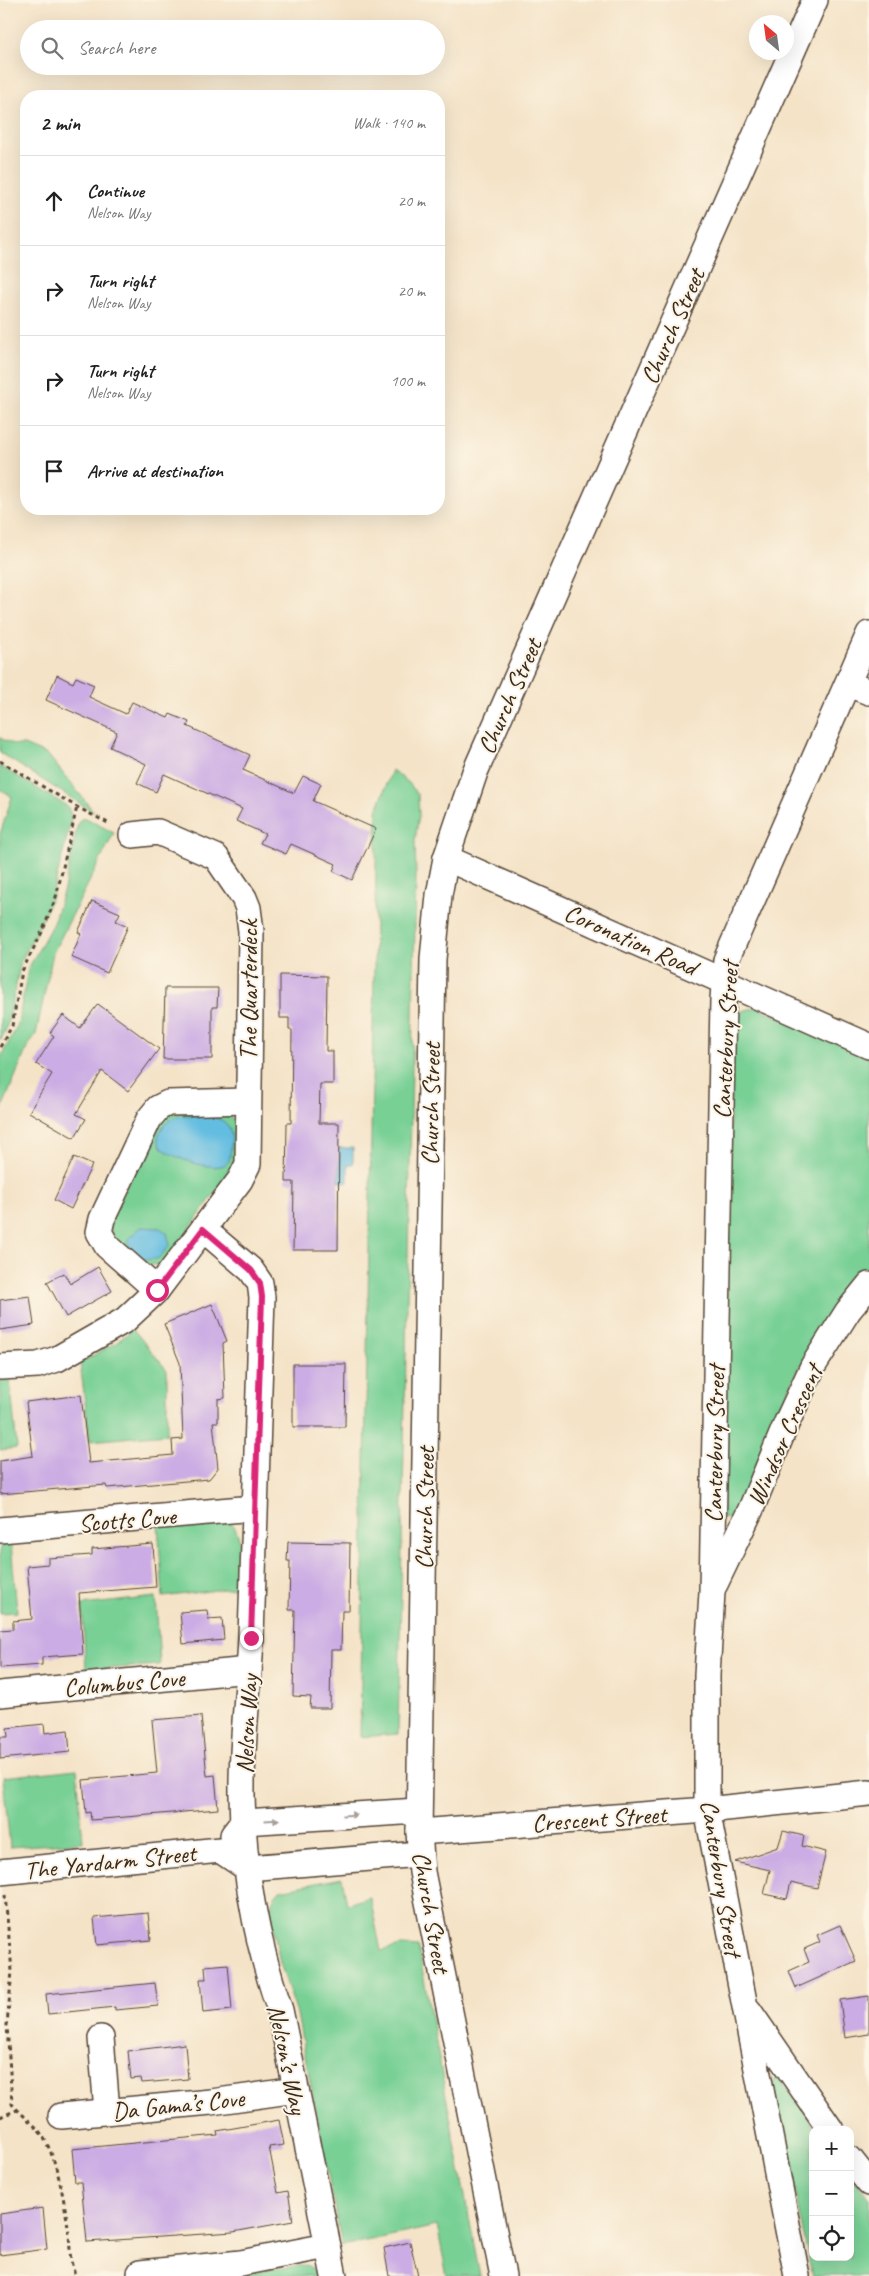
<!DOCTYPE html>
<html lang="en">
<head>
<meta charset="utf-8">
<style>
	body { margin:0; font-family:Caveat,sans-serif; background:#f6f6f6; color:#222 }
	.controls { position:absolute; right:15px; bottom:15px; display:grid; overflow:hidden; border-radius:10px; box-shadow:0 5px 20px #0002 }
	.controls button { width:45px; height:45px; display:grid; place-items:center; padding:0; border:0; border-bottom:1px solid #e0e0e0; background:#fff; color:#222; font:25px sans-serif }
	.compass { position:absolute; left:749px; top:15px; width:45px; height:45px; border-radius:50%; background:#fff; box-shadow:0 5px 20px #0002; rotate:331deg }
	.stop { position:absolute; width:15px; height:15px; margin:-11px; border:4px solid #db2777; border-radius:50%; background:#fff }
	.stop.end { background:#db2777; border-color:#fff; box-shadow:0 1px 5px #0008 }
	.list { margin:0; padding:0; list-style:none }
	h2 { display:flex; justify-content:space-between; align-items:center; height:65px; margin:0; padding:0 20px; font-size:21px }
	h2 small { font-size:16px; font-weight:400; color:#767676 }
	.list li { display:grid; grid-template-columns:32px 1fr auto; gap:15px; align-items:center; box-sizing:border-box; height:90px; padding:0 20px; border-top:1px solid #e0e0e0 }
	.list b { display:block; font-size:19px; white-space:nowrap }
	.list p { margin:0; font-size:16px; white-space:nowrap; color:#767676 }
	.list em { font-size:16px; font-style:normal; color:#767676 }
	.icon { flex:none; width:28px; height:28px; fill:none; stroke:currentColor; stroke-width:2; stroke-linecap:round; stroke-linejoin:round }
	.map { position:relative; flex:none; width:869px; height:2276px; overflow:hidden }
	.search { position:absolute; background:#fff; box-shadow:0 5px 20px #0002; left:20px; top:20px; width:425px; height:55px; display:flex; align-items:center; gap:12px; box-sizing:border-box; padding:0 18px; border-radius:28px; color:#767676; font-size:19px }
	.panel { position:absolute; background:#fff; box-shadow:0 5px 20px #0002; left:20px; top:90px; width:425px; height:425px; border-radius:20px }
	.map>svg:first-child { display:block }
	.green { fill:#78d095; stroke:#5a7d5a }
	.water { fill:#63bde1; stroke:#4f7480 }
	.building { fill:#cbace4 }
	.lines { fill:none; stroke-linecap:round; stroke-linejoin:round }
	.minor-casing { stroke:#574637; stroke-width:28 }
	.path { stroke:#574637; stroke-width:3; stroke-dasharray:4 4; stroke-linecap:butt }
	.minor { stroke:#fff; stroke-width:25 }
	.oneway { fill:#a79f9a }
	.route { stroke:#db2777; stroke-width:6 }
	.labels { text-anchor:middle; stroke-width:4; stroke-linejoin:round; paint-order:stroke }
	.street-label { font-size:25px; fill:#3b2a1e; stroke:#fcf5e5 }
</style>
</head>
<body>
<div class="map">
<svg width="869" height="2276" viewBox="0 0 869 2276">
	<rect width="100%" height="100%" fill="#fcf5e5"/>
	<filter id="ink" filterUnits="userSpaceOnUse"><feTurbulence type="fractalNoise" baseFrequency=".02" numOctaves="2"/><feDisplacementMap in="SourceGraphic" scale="10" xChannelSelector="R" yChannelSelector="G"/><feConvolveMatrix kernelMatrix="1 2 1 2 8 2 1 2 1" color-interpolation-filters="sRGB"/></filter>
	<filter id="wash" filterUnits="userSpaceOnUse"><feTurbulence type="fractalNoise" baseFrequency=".0096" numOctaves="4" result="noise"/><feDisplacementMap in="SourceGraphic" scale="20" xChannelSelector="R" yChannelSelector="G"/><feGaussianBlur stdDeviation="1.12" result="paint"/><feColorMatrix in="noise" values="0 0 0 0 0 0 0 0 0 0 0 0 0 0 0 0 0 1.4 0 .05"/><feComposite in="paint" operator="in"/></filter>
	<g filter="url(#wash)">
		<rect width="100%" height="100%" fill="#f4e3c7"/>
		<!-- green -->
		<g class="green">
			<path d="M 0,738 L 15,745 L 24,745 L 48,755 L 95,813 L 0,753 Z"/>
			<path d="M 0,766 L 67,806 L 70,812 L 71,821 L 52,896 L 38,929 L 21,961 L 9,1018 L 5,1032 L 0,1040 L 0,834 L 12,797 L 0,789 Z"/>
			<path d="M 392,770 L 409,783 L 418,795 L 419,815 L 415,840 L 416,876 L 398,1734 L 360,1737 L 377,810 Z"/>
			<path d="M 86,818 L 114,833 L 53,953 L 36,1034 L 27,1048 L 0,1113 L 0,1059 L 18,1024 L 28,969 L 53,923 L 64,889 L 78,823 L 81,819 Z"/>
			<path d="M 757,1007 L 869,1057 L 869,1270 L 857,1283 L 798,1370 L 764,1444 L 735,1518 L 731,1520 L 722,1517 L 732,1023 L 742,1011 Z"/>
			<path d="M 170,1112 L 224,1113 L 230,1116 L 236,1124 L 234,1162 L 229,1173 L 168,1259 L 158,1265 L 141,1264 L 114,1243 L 109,1224 L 155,1124 Z"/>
			<path d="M 133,1329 L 167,1370 L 167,1434 L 90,1441 L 80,1363 L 117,1342 Z"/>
			<path d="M 10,1380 L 17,1448 L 0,1450 L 0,1381 Z"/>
			<path d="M 228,1519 C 246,1535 240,1565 240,1587 L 163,1597 L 158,1525 Z"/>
			<path d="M 11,1543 L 17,1612 L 0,1613 L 0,1544 Z"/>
			<path d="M 156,1597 L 160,1665 L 86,1670 L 82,1605 Z"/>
			<path d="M 77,1769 L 83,1842 L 10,1847 L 3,1777 Z"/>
			<path d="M 342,1878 L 347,1904 L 370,1897 L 381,1951 L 401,1946 L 418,1947 L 480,2276 L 447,2276 L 437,2226 L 342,2246 L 297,2014 L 280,1963 L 270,1908 L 275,1896 L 280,1890 Z"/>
			<path d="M 779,2077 L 818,2130 L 813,2130 L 813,2257 L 850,2257 L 850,2174 L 869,2197 L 869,2276 L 812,2276 L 773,2085 L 775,2079 Z"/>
			<path d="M 305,2265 L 311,2267 L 319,2276 L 219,2276 Z"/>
		</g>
		<!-- water -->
		<g class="water">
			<path d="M 183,1115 C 207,1116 236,1113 231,1147 C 230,1153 231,1161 226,1164 C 214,1173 170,1157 161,1147 C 159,1143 158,1140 158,1136 C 164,1123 169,1118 183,1115 Z"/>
			<path d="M 339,1148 L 353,1148 L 353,1164 L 348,1164 L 348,1182 L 339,1182 Z"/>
			<path d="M 141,1227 L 160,1228 L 167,1233 L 170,1245 L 159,1258 C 145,1263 127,1255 129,1238 Z"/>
		</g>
		<g id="blocks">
			<!-- building -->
			<g class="building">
				<path d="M 57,675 L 73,683 L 76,677 L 94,685 L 89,697 L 126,714 L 132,702 L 168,718 L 170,714 L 189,722 L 187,726 L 250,755 L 243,770 L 294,793 L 303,776 L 321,784 L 313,801 L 376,829 L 352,880 L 333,871 L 336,864 L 291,844 L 286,854 L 260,843 L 265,834 L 236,821 L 242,809 L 164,774 L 156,792 L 137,783 L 146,764 L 110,747 L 117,732 L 46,700 Z"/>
				<path d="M 92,901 L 120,913 L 116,921 L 128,926 L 107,973 L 71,957 L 81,934 L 78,932 Z"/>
				<path d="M 280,975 L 327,976 L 326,1051 L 333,1051 L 333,1084 L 320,1084 L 319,1123 L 339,1123 L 338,1250 L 293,1250 L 294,1182 L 286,1182 L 287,1123 L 291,1123 L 292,1030 L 289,1030 L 289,1018 L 280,1018 Z"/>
				<path d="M 165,988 L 218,988 L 217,1007 L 212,1007 L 212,1059 L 163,1059 Z"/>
				<path d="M 98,1004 L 159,1049 L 128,1091 L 102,1071 L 76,1114 L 86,1119 L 74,1138 L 29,1112 L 52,1074 L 36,1064 L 54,1036 L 50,1033 L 63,1015 L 80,1028 Z"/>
				<path d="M 74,1157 L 92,1165 L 71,1209 L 54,1200 Z"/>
				<path d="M 98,1267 L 112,1291 L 66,1317 L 47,1282 L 64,1273 L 70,1284 Z"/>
				<path d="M 30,1296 L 34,1325 L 0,1330 L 0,1300 Z"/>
				<path d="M 212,1304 L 227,1341 L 223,1343 L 225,1398 L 218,1399 L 218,1422 L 213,1422 L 218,1468 L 209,1479 L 107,1488 L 106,1485 L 0,1494 L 0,1461 L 33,1456 L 26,1402 L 81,1395 L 89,1463 L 173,1455 L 172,1440 L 183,1439 L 180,1363 L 164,1324 Z"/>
				<path d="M 293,1364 L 346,1364 L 345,1427 L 293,1427 Z"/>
				<path d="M 288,1542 L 350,1543 L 349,1611 L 342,1611 L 341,1650 L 331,1650 L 330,1708 L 310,1708 L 311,1697 L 293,1696 L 295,1610 L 289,1610 L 290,1561 L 287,1561 Z"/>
				<path d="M 153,1544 L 156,1587 L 79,1593 L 83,1654 L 42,1657 L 42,1665 L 0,1668 L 0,1630 L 13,1629 L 13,1621 L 32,1619 L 27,1566 L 48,1564 L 48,1558 L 92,1555 L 92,1549 Z"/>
				<path d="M 207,1610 L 208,1619 L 222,1618 L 224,1640 L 183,1644 L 180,1612 Z"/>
				<path d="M 201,1716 L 207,1776 L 215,1775 L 218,1809 L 91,1820 L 90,1812 L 86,1813 L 83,1780 L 157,1773 L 152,1720 Z"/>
				<path d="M 44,1724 L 45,1733 L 68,1730 L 70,1752 L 0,1759 L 0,1737 L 8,1737 L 7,1728 Z"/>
				<path d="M 783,1831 L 804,1836 L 802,1846 L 826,1852 L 817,1888 L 791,1882 L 787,1899 L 764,1894 L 770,1870 L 735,1862 L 778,1847 Z"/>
				<path d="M 148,1913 L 151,1940 L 97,1945 L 94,1918 Z"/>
				<path d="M 840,1925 L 856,1961 L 796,1988 L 789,1971 L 809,1962 L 804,1949 L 820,1942 L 817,1935 Z"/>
				<path d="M 228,1964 L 232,2010 L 203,2013 L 200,1979 L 206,1979 L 205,1966 Z"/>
				<path d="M 155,1983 L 158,2006 L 115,2010 L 115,2007 L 48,2014 L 46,1994 Z"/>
				<path d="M 869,1996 L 869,2034 L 845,2038 L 840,2000 Z"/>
				<path d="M 185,2044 L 188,2079 L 142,2083 L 141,2078 L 131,2079 L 128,2051 Z"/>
				<path d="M 279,2120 L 284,2145 L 269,2147 L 278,2193 L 288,2191 L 293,2221 L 233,2232 L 87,2242 L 81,2182 L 75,2182 L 72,2149 L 218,2135 L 217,2131 Z"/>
				<path d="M 43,2208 L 47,2249 L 0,2255 L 0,2214 Z"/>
				<path d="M 410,2242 L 418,2276 L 389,2276 L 384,2248 Z"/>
			</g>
		</g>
	</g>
	<g filter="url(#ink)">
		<use href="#blocks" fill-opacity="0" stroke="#574637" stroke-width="1"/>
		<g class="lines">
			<!-- minor casing -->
			<g class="minor-casing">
				<g id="minor">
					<path d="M 848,684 L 869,692"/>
					<path d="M 446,858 L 869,1046"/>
					<path d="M 203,1229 L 251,1270 L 260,1283 L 262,1297 C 258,1410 255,1524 251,1637 C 249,1690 241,1742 242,1795 C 243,1868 256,1941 280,2010 L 334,2276"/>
					<path d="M 157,1290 L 107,1246 L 99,1232 L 102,1219 L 149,1119 L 158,1108 L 168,1103 L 248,1101"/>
					<path d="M 0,1367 L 38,1365 L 57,1359 L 125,1320 L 157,1290 L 240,1180 L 248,1164 L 251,931 L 248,908 L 244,898 L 216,857 L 158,832 L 132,835"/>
					<path d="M 0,1530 L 254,1508"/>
					<path d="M 715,1584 L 751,1509 L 787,1422 L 813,1366 L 848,1311 L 869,1285"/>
					<path d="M 0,1694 L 249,1670"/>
					<path d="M 419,1832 L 707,1810 L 869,1793"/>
					<path d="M 233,1835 L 243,1822 L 418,1811"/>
					<path d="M 0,1872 L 220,1850 L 247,1868 L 420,1854"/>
					<path d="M 749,2011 L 831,2130"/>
					<path d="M 101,2038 L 107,2111"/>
					<path d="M 61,2116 L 211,2102 L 296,2090"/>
					<path d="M 850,2159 L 869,2183"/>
					<path d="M 140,2273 L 241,2263 L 327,2246"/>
					<path d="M 503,2276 L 422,1872 L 419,1832 L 433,959 L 439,895 L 446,858 L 475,772 L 815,0"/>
					<path d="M 797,2276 L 707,1810 L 707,1675 L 712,1592 L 723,999 L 726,960 L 869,634"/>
				</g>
			</g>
			<!-- path -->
			<g class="path">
				<path d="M 0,761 L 77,807 L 110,824"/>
				<path d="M 0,1047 L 12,1026 L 22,971 L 43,930 L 56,897 L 77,807"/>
				<path d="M 5,1895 L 12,1971 L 7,2025 L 12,2104 C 21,2115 34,2123 42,2135 C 57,2158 64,2199 68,2227 C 71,2243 68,2261 76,2276"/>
				<path d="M 0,2117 L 17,2110"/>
			</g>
			<!-- minor -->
			<use href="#minor" class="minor"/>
		</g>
		<!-- one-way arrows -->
		<defs><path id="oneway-solid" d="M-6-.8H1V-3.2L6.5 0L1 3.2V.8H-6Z" transform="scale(1.25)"/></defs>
		<g class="oneway">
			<use href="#oneway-solid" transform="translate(350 1815) rotate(-3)"/>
			<use href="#oneway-solid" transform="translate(272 1820) rotate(-4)"/>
		</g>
	</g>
	<g class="lines" filter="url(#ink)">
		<!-- route -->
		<path class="route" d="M 157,1290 L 203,1229 L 251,1270 L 260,1283 L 262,1297 L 251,1638"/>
	</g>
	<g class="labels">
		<!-- street labels -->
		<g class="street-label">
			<text transform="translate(672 326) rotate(-66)" y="9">Church Street</text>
			<text transform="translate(509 696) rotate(-66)" y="9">Church Street</text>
			<text transform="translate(631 939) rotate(24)" y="9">Coronation Road</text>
			<text transform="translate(248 990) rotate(-90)" y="9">The Quarterdeck</text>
			<text transform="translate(725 1040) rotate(-87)" y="9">Canterbury Street</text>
			<text transform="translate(430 1104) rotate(-89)" y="9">Church Street</text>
			<text transform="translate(784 1435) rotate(-66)" y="9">Windsor Crescent</text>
			<text transform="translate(714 1444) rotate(-89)" y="9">Canterbury Street</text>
			<text transform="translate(424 1508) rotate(-89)" y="9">Church Street</text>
			<text transform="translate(127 1519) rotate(-5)" y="9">Scotts Cove</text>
			<text transform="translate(124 1682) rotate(-5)" y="9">Columbus Cove</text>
			<text transform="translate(246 1724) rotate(-87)" y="9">Nelson Way</text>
			<text transform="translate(599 1818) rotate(-4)" y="9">Crescent Street</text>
			<text transform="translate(110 1861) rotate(-6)" y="9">The Yardarm Street</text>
			<text transform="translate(722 1878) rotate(81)" y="9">Canterbury Street</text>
			<text transform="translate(432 1912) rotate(80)" y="9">Church Street</text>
			<text transform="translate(288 2059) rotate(78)" y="9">Nelson’s Way</text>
			<text transform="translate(178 2104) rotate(-6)" y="9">Da Gama’s Cove</text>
		</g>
	</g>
</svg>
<div class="controls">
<button>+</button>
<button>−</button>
<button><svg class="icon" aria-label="locate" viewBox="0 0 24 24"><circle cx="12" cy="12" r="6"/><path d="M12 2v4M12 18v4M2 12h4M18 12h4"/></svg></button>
</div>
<svg class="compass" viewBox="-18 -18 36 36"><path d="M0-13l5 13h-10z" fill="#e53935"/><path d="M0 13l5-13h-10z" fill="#767676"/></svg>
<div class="stop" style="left:157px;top:1290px"></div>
<div class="stop end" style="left:251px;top:1638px"></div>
<div class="search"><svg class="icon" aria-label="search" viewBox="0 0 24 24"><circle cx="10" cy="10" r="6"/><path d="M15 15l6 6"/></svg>Search here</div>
<section class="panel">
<h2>2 min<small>Walk · 140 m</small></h2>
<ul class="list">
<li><svg class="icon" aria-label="ahead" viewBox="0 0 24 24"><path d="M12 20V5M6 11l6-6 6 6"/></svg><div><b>Continue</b><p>Nelson Way</p></div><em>20 m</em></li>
<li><svg class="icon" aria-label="right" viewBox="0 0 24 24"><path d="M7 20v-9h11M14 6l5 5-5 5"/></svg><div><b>Turn right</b><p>Nelson Way</p></div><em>20 m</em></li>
<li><svg class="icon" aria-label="right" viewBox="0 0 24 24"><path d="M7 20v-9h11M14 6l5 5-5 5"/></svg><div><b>Turn right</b><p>Nelson Way</p></div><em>100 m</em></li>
<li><svg class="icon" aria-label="arrive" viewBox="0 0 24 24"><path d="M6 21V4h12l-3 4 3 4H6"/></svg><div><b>Arrive at destination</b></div></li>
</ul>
</section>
</div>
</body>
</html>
